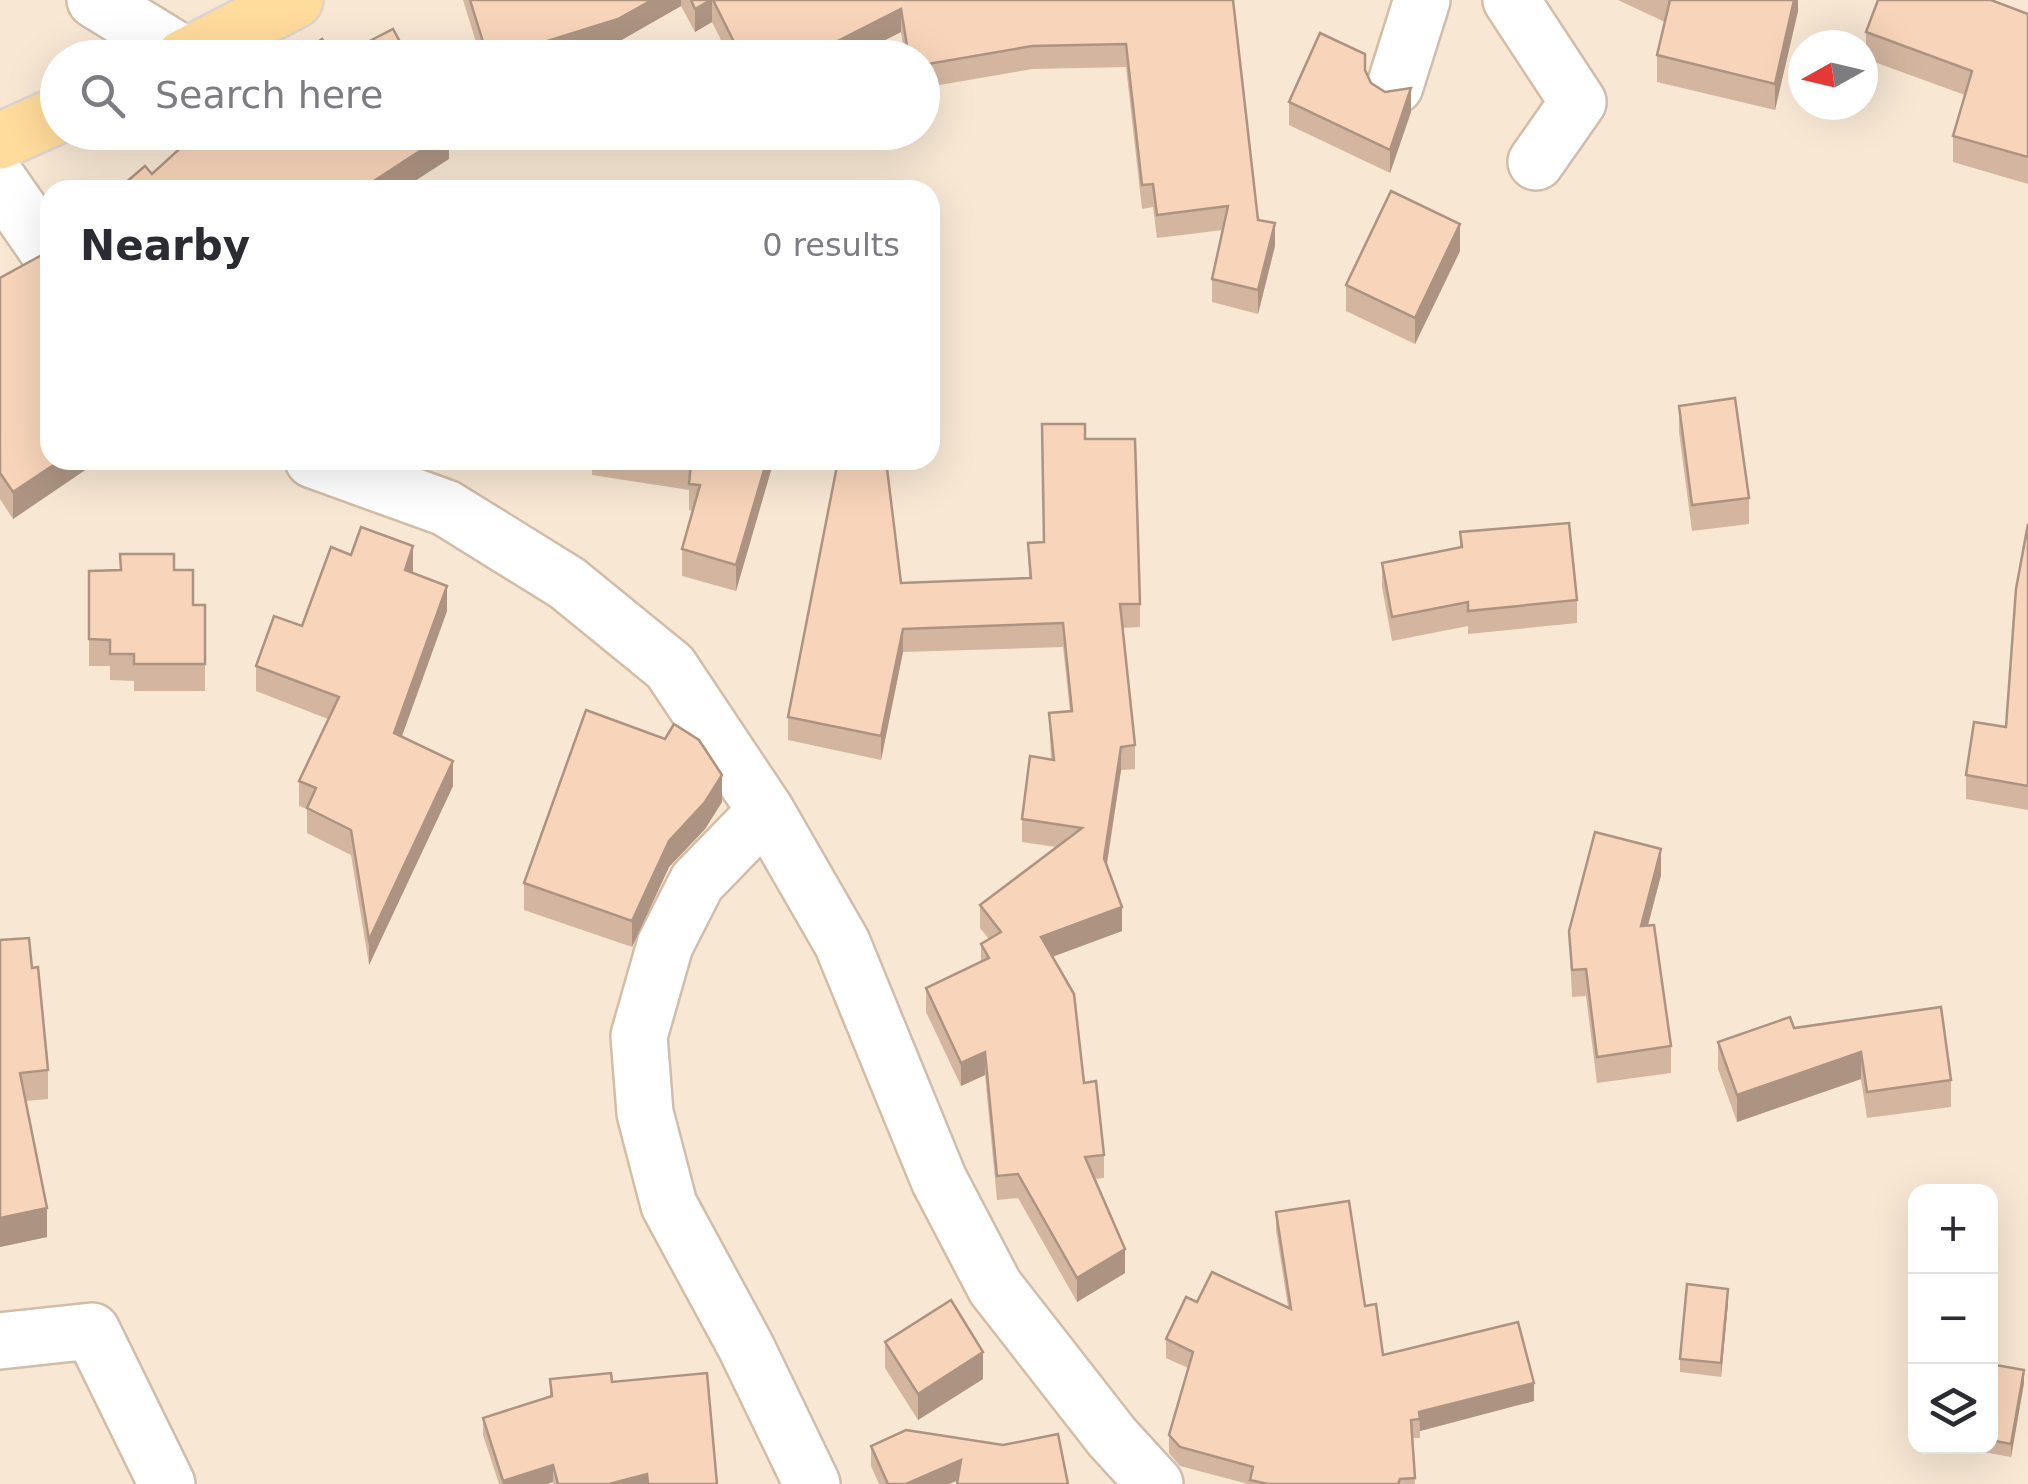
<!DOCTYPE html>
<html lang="en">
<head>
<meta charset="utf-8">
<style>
	body { margin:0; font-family:"DejaVu Sans",sans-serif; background:#f2f2f3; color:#2b2b33 }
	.controls { position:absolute; right:30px; bottom:30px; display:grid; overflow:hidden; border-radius:20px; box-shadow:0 10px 40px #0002 }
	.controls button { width:90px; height:90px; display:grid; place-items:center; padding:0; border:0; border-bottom:2px solid #e1e1e2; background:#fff; color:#2b2b33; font:50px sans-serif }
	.compass { position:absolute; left:1788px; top:30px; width:90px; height:90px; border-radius:50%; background:#fff; box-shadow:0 10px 40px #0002; rotate:262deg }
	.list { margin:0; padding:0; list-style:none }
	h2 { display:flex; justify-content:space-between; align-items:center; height:130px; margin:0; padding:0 40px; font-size:42px }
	h2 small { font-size:32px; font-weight:400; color:#7c7c81 }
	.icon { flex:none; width:55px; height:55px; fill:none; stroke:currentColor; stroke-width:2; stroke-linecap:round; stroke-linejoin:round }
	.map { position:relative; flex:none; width:2028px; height:1484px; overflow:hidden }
	.search { position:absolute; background:#fff; box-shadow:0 10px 40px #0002; left:40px; top:40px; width:900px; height:110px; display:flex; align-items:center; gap:25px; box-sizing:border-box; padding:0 35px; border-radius:55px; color:#7c7c81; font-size:38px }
	.panel { position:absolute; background:#fff; box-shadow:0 10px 40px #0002; left:40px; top:180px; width:900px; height:290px; border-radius:30px }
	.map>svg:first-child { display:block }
	.residential { fill:#f7e7d3; fill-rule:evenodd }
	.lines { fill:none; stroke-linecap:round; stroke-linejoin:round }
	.minor-casing { stroke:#d2bda9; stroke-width:60 }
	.major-casing { stroke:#ddd4cf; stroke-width:60 }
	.minor { stroke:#fff; stroke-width:55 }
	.major { stroke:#ffdc9c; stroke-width:55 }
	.wall { fill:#d4b6a0 }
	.shaded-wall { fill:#ad9482 }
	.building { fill:#f7d4ba; stroke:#ad9482; stroke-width:2.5 }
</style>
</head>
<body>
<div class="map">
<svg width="2028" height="1484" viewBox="0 0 2028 1484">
	<rect width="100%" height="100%" fill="#fef5e5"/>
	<!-- residential -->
	<path class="residential" d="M 0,0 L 2028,0 L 2028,1484 L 0,1484 ZM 1803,45 L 1863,45 L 1863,105 L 1803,105 ZM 58,58 L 922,58 L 922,132 L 58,132 ZM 50,190 L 930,190 L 930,460 L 50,460 ZM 1916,1192 L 1990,1192 L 1990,1446 L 1916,1446 Z"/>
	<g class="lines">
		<!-- minor casing -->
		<g class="minor-casing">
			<g id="minor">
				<path d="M 95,0 L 186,56"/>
				<path d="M 1511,0 L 1578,102 L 1536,162"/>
				<path d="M 1395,86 L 1422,0"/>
				<path d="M 0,182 L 50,254"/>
				<path d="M 313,460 L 446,508 L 567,583 L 670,667 L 766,811 L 842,943 L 939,1180 L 995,1287 L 1112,1437 L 1155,1484"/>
				<path d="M 766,811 L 697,882 L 665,945 L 639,1036 L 645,1113 L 669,1205 L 746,1347 L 812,1484"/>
				<path d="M 0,1341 L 92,1331 L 167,1484"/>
			</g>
		</g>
		<!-- major casing -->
		<g class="major-casing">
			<g id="major">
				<path d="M 183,58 L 295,0"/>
				<path d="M 0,141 L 58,115"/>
			</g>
		</g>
		<!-- minor -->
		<use href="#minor" class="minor"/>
		<!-- major -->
		<use href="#major" class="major"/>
	</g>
	<!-- wall -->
	<g class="wall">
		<path d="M 463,0 L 1233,0 L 1258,220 L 1275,246 L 1258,314 L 1212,302 L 1212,279 L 1223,230 L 1157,238 L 1153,207 L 1142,209 L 1126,67 L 1032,69 L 922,88 L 922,58 L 905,58 L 901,32 L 850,58 L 730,58 L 712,22 L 695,32 L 681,6 L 618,42 L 570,58 L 481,58 Z"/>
		<path d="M 1618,0 L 1798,0 L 1798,11 L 1775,110 L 1657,82 L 1657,55 L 1665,22 Z"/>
		<path d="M 2028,14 L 2028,184 L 1953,162 L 1953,136 L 1965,95 L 1866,59 L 1866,32 Z"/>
		<path d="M 1371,83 L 1411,112 L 1390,173 L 1289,125 L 1289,102 Z"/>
		<path d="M 1460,251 L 1415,344 L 1346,311 L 1346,285 Z"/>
		<path d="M 0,278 L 50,460 L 100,460 L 13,519 L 0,499 Z"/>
		<path d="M 1679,406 L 1749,498 L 1749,524 L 1692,531 L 1679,432 Z"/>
		<path d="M 1085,439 L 1140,604 L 1140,627 L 1123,628 L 1135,745 L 1135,769 L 1121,770 L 1107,865 L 1122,931 L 1052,957 L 1084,1083 L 1104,1155 L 1104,1178 L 1095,1179 L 1125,1273 L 1077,1302 L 1018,1198 L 997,1200 L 985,1075 L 961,1086 L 926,1012 L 926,988 L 981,962 L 981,944 L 989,939 L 980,928 L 980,905 L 1056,847 L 1022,842 L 1022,819 L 1051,759 L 1049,713 L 1070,711 L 1063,647 L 903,652 L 881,760 L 788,740 L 788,717 L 901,583 L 1029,578 L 1028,543 L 1043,542 Z"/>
		<path d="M 592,460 L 774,460 L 736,591 L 682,576 L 682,549 L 693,511 L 689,510 L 689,490 L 592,475 Z"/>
		<path d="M 2028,524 L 2028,810 L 1966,799 L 1966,775 L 2006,727 Z"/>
		<path d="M 1460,532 L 1577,600 L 1577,623 L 1468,634 L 1468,626 L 1392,641 L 1382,587 L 1382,563 L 1460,548 Z"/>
		<path d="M 351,555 L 413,571 L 413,573 L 447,611 L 402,736 L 453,786 L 369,965 L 351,855 L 307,833 L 307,809 L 299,806 L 299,781 L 328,719 L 256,691 L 256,666 L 302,626 Z"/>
		<path d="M 174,570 L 193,605 L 205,605 L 205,691 L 134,691 L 134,681 L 110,680 L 110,666 L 89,666 L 89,571 Z"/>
		<path d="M 722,802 L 705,829 L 669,867 L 632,947 L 524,910 L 524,883 Z"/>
		<path d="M 1661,875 L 1648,925 L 1671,1046 L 1671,1073 L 1597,1083 L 1586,996 L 1572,997 L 1569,931 Z"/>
		<path d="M 32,968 L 48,1070 L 48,1099 L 25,1101 L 47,1237 L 0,1247 Z"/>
		<path d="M 1794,1028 L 1951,1080 L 1951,1107 L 1867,1118 L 1861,1079 L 1737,1122 L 1718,1069 L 1718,1042 Z"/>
		<path d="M 1276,1212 L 1365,1306 L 1383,1355 L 1534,1401 L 1420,1431 L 1420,1438 L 1413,1438 L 1415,1484 L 1248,1484 L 1180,1466 L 1169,1453 L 1169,1435 L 1188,1368 L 1166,1358 L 1166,1339 L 1197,1302 L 1288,1307 L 1276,1230 Z"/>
		<path d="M 1728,1303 L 1721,1377 L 1680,1372 L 1680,1359 Z"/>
		<path d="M 885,1342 L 983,1379 L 918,1420 L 885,1368 Z"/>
		<path d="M 1990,1364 L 2024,1383 L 2011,1457 L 1950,1446 L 1990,1446 Z"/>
		<path d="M 550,1379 L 612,1382 L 717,1484 L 553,1484 L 553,1482 L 547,1484 L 499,1484 L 483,1435 L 483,1418 L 550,1397 Z"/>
		<path d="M 871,1446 L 958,1480 L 949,1484 L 879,1484 L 871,1466 Z"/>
	</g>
	<!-- shaded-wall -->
	<g class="shaded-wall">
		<path d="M 652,0 L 681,0 L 681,6 L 618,42 L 570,58 L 538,58 L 538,44 Z"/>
		<path d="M 712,0 L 712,22 L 695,32 L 695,9 Z"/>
		<path d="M 1794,0 L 1798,0 L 1798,11 L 1775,110 L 1775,84 Z"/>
		<path d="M 901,9 L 901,32 L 850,58 L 804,58 Z"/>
		<path d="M 1411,88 L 1411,112 L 1390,173 L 1390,150 Z"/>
		<path d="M 449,132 L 449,159 L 401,190 L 360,190 Z"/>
		<path d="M 1275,223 L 1275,246 L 1258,314 L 1258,290 Z"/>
		<path d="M 1460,224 L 1460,251 L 1415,344 L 1415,318 Z"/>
		<path d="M 61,460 L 100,460 L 13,519 L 13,492 Z"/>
		<path d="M 767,460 L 774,460 L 736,591 L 736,565 Z"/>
		<path d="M 413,546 L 413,571 L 405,595 L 405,570 Z"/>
		<path d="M 447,586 L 447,611 L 394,758 L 394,733 Z"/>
		<path d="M 903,629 L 903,652 L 881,760 L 881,736 Z"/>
		<path d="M 1121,747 L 1121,770 L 1104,881 L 1104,858 Z"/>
		<path d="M 453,761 L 453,786 L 369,965 L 369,940 Z"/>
		<path d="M 722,775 L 722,802 L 705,829 L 669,867 L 632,947 L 632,921 L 669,841 Z"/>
		<path d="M 1661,849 L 1661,875 L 1641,952 L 1641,926 Z"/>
		<path d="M 1122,907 L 1122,931 L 1041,961 L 1041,937 Z"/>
		<path d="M 985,1052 L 985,1075 L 961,1086 L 961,1063 Z"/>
		<path d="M 1861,1052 L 1861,1079 L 1737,1122 L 1737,1095 Z"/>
		<path d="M 47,1208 L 47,1237 L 0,1247 L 0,1218 Z"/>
		<path d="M 1125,1249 L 1125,1273 L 1077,1302 L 1077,1278 Z"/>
		<path d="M 1728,1289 L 1728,1303 L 1721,1377 L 1721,1363 Z"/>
		<path d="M 983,1352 L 983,1379 L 918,1420 L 918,1394 Z"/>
		<path d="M 2024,1370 L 2024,1383 L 2011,1457 L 2011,1444 Z"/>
		<path d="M 1534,1383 L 1534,1401 L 1420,1431 L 1419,1412 Z"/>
		<path d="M 961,1460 L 961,1479 L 949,1484 L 906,1484 Z"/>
		<path d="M 553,1465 L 553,1482 L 547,1484 L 503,1484 L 503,1481 Z"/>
		<path d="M 647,1474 L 647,1484 L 609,1484 Z"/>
	</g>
	<!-- building -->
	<g class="building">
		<path d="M 470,0 L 652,0 L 618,19 L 538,44 L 539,58 L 488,58 Z"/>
		<path d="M 691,0 L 711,0 L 695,9 Z"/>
		<path d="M 713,0 L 1233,0 L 1258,220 L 1275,223 L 1258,290 L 1212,279 L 1228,206 L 1157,215 L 1153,184 L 1142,185 L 1126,44 L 1032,46 L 922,65 L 922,58 L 909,58 L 901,9 L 804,58 L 742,58 Z"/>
		<path d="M 1670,0 L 1794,0 L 1775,84 L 1657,55 Z"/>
		<path d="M 1878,0 L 1991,0 L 2028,14 L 2028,157 L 1953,136 L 1972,71 L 1866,32 Z"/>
		<path d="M 393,29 L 409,58 L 337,58 Z"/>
		<path d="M 1320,33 L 1365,54 L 1365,70 L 1371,83 L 1385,92 L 1411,88 L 1390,150 L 1289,102 Z"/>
		<path d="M 322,39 L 333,58 L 293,58 Z"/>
		<path d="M 198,132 L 449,132 L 360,190 L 117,190 L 145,166 L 152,174 Z"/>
		<path d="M 1391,191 L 1460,224 L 1415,318 L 1346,285 Z"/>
		<path d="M 40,256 L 50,258 L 50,460 L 61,460 L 13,492 L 0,473 L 0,278 Z"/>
		<path d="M 1735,398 L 1749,498 L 1692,505 L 1679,406 Z"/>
		<path d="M 1042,424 L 1085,424 L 1085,439 L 1135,439 L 1140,604 L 1120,604 L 1135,745 L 1121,747 L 1104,858 L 1122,907 L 1041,937 L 1074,994 L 1084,1083 L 1096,1081 L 1104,1155 L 1085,1157 L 1125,1249 L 1077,1278 L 1018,1174 L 997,1176 L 985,1052 L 961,1063 L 926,988 L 989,958 L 981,944 L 1001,932 L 980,905 L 1082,828 L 1022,819 L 1030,756 L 1054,760 L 1049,713 L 1072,711 L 1063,623 L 903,629 L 881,736 L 788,717 L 837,466 L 886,460 L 901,583 L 1031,578 L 1028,543 L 1044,542 Z"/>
		<path d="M 667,460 L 767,460 L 736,565 L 682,549 L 700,485 L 689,484 L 691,464 Z"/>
		<path d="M 1569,523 L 1577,600 L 1468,611 L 1468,602 L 1392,617 L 1382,563 L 1462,547 L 1460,532 Z"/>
		<path d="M 2028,524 L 2028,786 L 1966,775 L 1974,722 L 2006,727 L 2016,589 Z"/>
		<path d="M 361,527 L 413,546 L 405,570 L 447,586 L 394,733 L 453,761 L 369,940 L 351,830 L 307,808 L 316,788 L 299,781 L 339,697 L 256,666 L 274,616 L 302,626 L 331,547 L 351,555 Z"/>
		<path d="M 120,554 L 174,554 L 174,570 L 193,570 L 193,605 L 205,605 L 205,664 L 134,664 L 134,654 L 110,654 L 110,640 L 89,639 L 89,571 L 121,570 Z"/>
		<path d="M 586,710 L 665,739 L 674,724 L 699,740 L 722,775 L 705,802 L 669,841 L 632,921 L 524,883 Z"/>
		<path d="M 1595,832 L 1661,849 L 1641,926 L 1654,925 L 1671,1046 L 1597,1057 L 1586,969 L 1572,970 L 1569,931 Z"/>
		<path d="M 29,938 L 32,968 L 38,967 L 48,1070 L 20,1073 L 47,1208 L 0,1218 L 0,940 Z"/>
		<path d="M 1941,1007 L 1951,1080 L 1867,1092 L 1861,1052 L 1737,1095 L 1718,1042 L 1790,1017 L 1794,1028 Z"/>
		<path d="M 1349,1201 L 1365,1306 L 1376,1304 L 1383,1355 L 1518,1322 L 1534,1383 L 1419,1412 L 1420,1419 L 1411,1420 L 1415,1478 L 1400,1479 L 1398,1484 L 1268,1484 L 1250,1480 L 1253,1467 L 1180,1447 L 1169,1435 L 1193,1352 L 1166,1339 L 1186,1297 L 1197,1302 L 1212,1272 L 1291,1309 L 1276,1212 Z"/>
		<path d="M 1687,1284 L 1728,1289 L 1721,1363 L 1680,1359 Z"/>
		<path d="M 951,1300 L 983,1352 L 918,1394 L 885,1342 Z"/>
		<path d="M 1990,1364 L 2024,1370 L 2011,1444 L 1990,1440 Z"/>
		<path d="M 611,1373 L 612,1382 L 707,1373 L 717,1484 L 648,1484 L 647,1474 L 609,1484 L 558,1484 L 553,1465 L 503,1481 L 483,1418 L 552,1396 L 550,1379 Z"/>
		<path d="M 906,1430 L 1003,1445 L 1058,1434 L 1068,1484 L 957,1484 L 961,1460 L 906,1484 L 888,1484 L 871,1446 Z"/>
	</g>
</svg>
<div class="controls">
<button>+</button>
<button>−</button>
<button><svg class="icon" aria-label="layers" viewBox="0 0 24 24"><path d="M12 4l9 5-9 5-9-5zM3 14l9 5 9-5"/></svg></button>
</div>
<svg class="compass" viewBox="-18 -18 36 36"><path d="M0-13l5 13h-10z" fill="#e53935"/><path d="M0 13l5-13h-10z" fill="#7c7c81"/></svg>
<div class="search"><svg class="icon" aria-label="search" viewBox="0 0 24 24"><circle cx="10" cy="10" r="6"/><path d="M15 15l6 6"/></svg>Search here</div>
<section class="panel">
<h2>Nearby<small>0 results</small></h2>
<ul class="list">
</ul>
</section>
</div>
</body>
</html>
